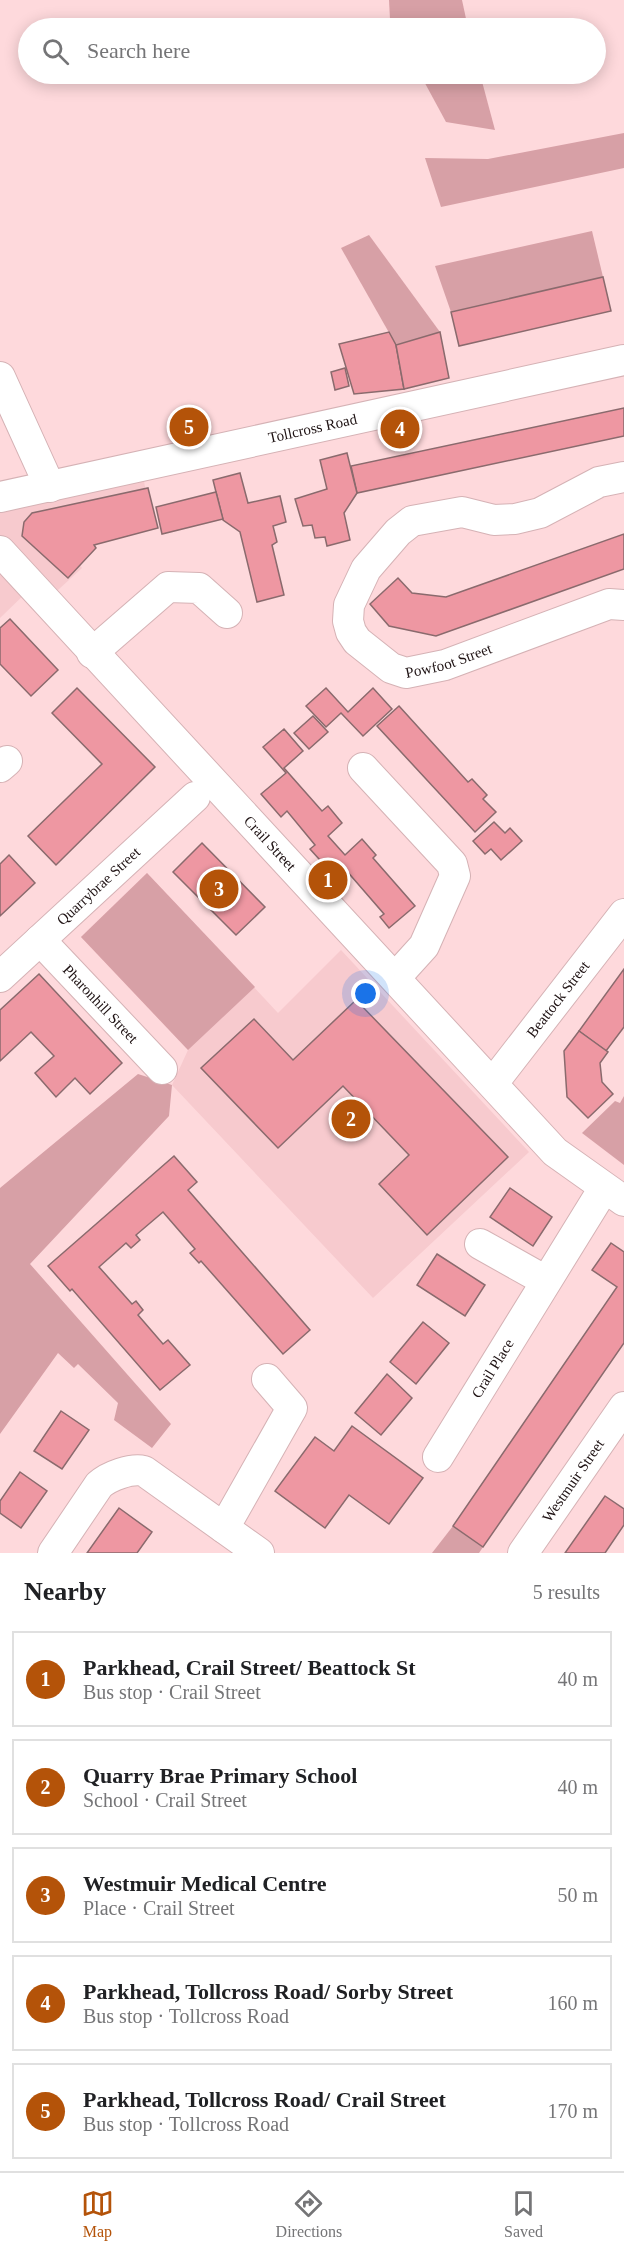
<!DOCTYPE html>
<html lang="en">
<head>
<meta charset="utf-8">
<style>
	body { margin:0; font-family:"Times New Roman",serif; background:#f2f2f2; color:#202124 }
	.you { position:absolute; left:366px; top:994px; width:21px; height:21px; margin:-15px; border:4px solid #fff; border-radius:50%; background:#1a73e8; box-shadow:0 0 0 9px #1a73e833 }
	.badge { display:grid; place-items:center; width:39px; height:39px; border-radius:50%; background:#b45309; color:#fff; font-size:20px; font-weight:700 }
	.pin { position:absolute; translate:-50% -50%; border:3px solid #fff; box-shadow:0 2px 6px #0006 }
	.list { margin:0; padding:0; list-style:none }
	h2 { display:flex; justify-content:space-between; align-items:center; height:78px; margin:0; padding:0 24px; font-size:26px }
	h2 small { font-size:20px; font-weight:400; color:#757577 }
	.list li { display:grid; grid-template-columns:39px 1fr auto; gap:18px; align-items:center; box-sizing:border-box; height:96px; margin:0 12px 12px; padding:0 12px; border:2px solid #e0e0e0; border-radius:0px }
	.list b { display:block; font-size:22px; white-space:nowrap }
	.list p { margin:0; font-size:20px; white-space:nowrap; color:#757577 }
	.list em { font-size:20px; font-style:normal; color:#757577 }
	.icon { flex:none; width:33px; height:33px; fill:none; stroke:currentColor; stroke-width:2; stroke-linecap:round; stroke-linejoin:round }
	.map { position:relative; flex:none; width:624px; height:1553px; overflow:hidden }
	.search { position:absolute; background:#fff; box-shadow:0 3px 15px #0003; left:18px; right:18px; top:18px; height:66px; display:flex; align-items:center; gap:15px; box-sizing:border-box; padding:0 21px; border-radius:33px; color:#757577; font-size:22px }
	.sheet { height:618px; background:#fff }
	nav { display:flex; justify-content:space-around; align-items:center; box-sizing:border-box; height:84px; border-top:2px solid #e0e0e0; background:#fff; font-size:16px; color:#757577 }
	nav a { display:grid; justify-items:center; gap:3px }
	nav .on { color:#b45309 }
	.map>svg:first-child { display:block }
	.built { fill:#f7cace }
	.green { fill:#d7a0a6 }
	.building { fill:#ee97a2; stroke:#8a6a6d; stroke-width:1.5 }
	.lines { fill:none; stroke-linecap:round; stroke-linejoin:round }
	.minor-casing { stroke:#d5b2b5; stroke-width:32 }
	.minor { stroke:#fff; stroke-width:30 }
	.labels { text-anchor:middle; stroke-width:4.5; stroke-linejoin:round; paint-order:stroke }
	.street-label { font-size:15px; fill:#1e1213; stroke:#fed9dc }
</style>
</head>
<body>
<div class="map">
<svg width="624" height="1553" viewBox="0 0 624 1553">
	<rect width="100%" height="100%" fill="#fed9dc"/>
	<!-- built -->
	<g class="built">
		<path d="M 141,464 L 151,521 L 58,540 L 82,568 L 47,600 L 33,586 L 0,618 L 0,497 Z"/>
		<path d="M 147,873 L 278,1013 L 341,950 L 529,1152 L 373,1298 L 172,1085 L 188,1050 L 81,937 Z"/>
	</g>
	<!-- green -->
	<g class="green">
		<path d="M 389,0 L 462,0 L 468,28 L 395,28 L 390,19 Z"/>
		<path d="M 420,74 L 480,74 L 495,130 L 446,122 Z"/>
		<path d="M 624,133 L 624,168 L 441,207 L 425,158 L 488,159 Z"/>
		<path d="M 592,231 L 603,277 L 451,312 L 435,266 Z"/>
		<path d="M 369,235 L 440,332 L 396,345 L 341,248 Z"/>
		<path d="M 147,873 L 255,987 L 188,1050 L 81,937 Z"/>
		<path d="M 138,1074 L 172,1085 L 169,1116 L 30,1264 L 171,1424 L 152,1448 L 114,1420 L 118,1403 L 78,1364 L 74,1368 L 58,1353 L 0,1434 L 0,1188 Z"/>
		<path d="M 624,1096 L 624,1165 L 582,1133 L 615,1101 L 620,1103 Z"/>
		<path d="M 453,1526 L 483,1547 L 479,1553 L 432,1553 Z"/>
	</g>
	<!-- building -->
	<g class="building">
		<path d="M 603,277 L 611,311 L 459,346 L 451,312 Z"/>
		<path d="M 389,332 L 396,345 L 404,389 L 354,394 L 339,344 Z"/>
		<path d="M 440,332 L 449,378 L 404,389 L 396,345 Z"/>
		<path d="M 345,368 L 349,386 L 335,390 L 331,372 Z"/>
		<path d="M 624,408 L 624,436 L 357,493 L 351,466 Z"/>
		<path d="M 347,453 L 357,493 L 344,513 L 350,540 L 327,546 L 325,537 L 315,538 L 312,525 L 303,526 L 295,499 L 327,489 L 320,460 Z"/>
		<path d="M 240,473 L 248,503 L 280,496 L 286,522 L 273,526 L 277,542 L 272,545 L 284,595 L 257,602 L 240,532 L 223,520 L 213,480 Z"/>
		<path d="M 148,488 L 158,528 L 94,545 L 96,548 L 68,578 L 22,536 L 24,522 L 32,513 Z"/>
		<path d="M 216,492 L 223,519 L 162,534 L 156,507 Z"/>
		<path d="M 624,534 L 624,569 L 436,636 L 389,626 L 370,604 L 398,578 L 412,593 L 446,597 Z"/>
		<path d="M 10,619 L 58,670 L 31,696 L 0,664 L 0,628 Z"/>
		<path d="M 77,688 L 155,767 L 56,865 L 28,836 L 102,764 L 52,713 Z"/>
		<path d="M 326,688 L 348,712 L 373,688 L 392,709 L 363,736 L 341,713 L 326,727 L 306,706 Z"/>
		<path d="M 399,706 L 468,782 L 472,779 L 487,795 L 483,799 L 496,812 L 475,832 L 377,726 Z"/>
		<path d="M 313,716 L 328,732 L 309,749 L 294,733 Z"/>
		<path d="M 284,729 L 303,751 L 284,768 L 322,811 L 328,806 L 342,823 L 328,836 L 345,855 L 362,839 L 376,855 L 373,858 L 415,906 L 389,928 L 380,917 L 384,914 L 339,862 L 329,870 L 310,849 L 315,845 L 287,811 L 281,817 L 261,794 L 286,773 L 263,747 Z"/>
		<path d="M 494,822 L 505,833 L 510,828 L 522,841 L 501,860 L 491,849 L 485,854 L 473,841 Z"/>
		<path d="M 202,843 L 265,907 L 236,935 L 173,872 Z"/>
		<path d="M 9,855 L 35,883 L 0,916 L 0,864 Z"/>
		<path d="M 624,969 L 624,1027 L 606,1051 L 579,1031 Z"/>
		<path d="M 39,974 L 122,1063 L 90,1094 L 75,1078 L 56,1097 L 35,1073 L 54,1056 L 31,1032 L 0,1061 L 0,1010 Z"/>
		<path d="M 356,1000 L 508,1157 L 427,1235 L 379,1184 L 409,1155 L 343,1086 L 278,1148 L 201,1068 L 254,1019 L 293,1060 Z"/>
		<path d="M 579,1031 L 608,1052 L 600,1063 L 602,1082 L 613,1094 L 588,1118 L 567,1097 L 564,1051 Z"/>
		<path d="M 174,1156 L 197,1182 L 188,1190 L 310,1330 L 283,1354 L 201,1261 L 199,1263 L 190,1253 L 195,1249 L 163,1212 L 136,1235 L 140,1240 L 131,1248 L 126,1243 L 99,1267 L 132,1304 L 136,1301 L 143,1310 L 138,1315 L 163,1344 L 168,1340 L 190,1365 L 160,1390 L 72,1289 L 70,1291 L 48,1266 Z"/>
		<path d="M 510,1188 L 552,1217 L 533,1246 L 490,1217 Z"/>
		<path d="M 611,1243 L 624,1252 L 624,1343 L 483,1547 L 453,1526 L 617,1287 L 592,1270 Z"/>
		<path d="M 437,1254 L 485,1285 L 465,1316 L 417,1285 Z"/>
		<path d="M 423,1322 L 449,1343 L 416,1384 L 390,1362 Z"/>
		<path d="M 387,1374 L 412,1398 L 381,1435 L 355,1413 Z"/>
		<path d="M 61,1411 L 89,1430 L 62,1469 L 34,1451 Z"/>
		<path d="M 352,1426 L 423,1478 L 389,1524 L 349,1495 L 325,1528 L 275,1491 L 315,1437 L 334,1451 Z"/>
		<path d="M 20,1472 L 47,1491 L 21,1528 L 0,1513 L 0,1501 Z"/>
		<path d="M 605,1496 L 624,1509 L 624,1525 L 605,1553 L 565,1553 Z"/>
		<path d="M 119,1508 L 152,1532 L 137,1553 L 87,1553 Z"/>
	</g>
	<g class="lines">
		<!-- minor casing -->
		<g class="minor-casing">
			<g id="minor">
				<path d="M 0,377 L 50,487"/>
				<path id="s1" d="M 624,477 L 599,482 L 540,513 L 515,519 L 494,520 L 462,512 L 412,521 L 398,532 L 366,569 L 349,605 L 348,621 L 351,632 L 357,641 L 391,668 L 406,673 L 445,665 L 609,604 L 624,605"/>
				<path id="s2" d="M 0,497 L 624,360"/>
				<path id="s3" d="M 0,551 L 555,1152 L 624,1201"/>
				<path d="M 92,653 L 168,587 L 199,588 L 227,613"/>
				<path d="M 0,767 L 7,761"/>
				<path d="M 363,768 L 452,864 L 455,876 L 424,946 L 395,978"/>
				<path id="s4" d="M 40,940 L 162,1069"/>
				<path id="s5" d="M 0,977 L 195,797"/>
				<path id="s6" d="M 493,1083 L 624,914"/>
				<path d="M 480,1244 L 546,1281"/>
				<path id="s7" d="M 438,1457 L 604,1188"/>
				<path d="M 224,1528 L 292,1408 L 267,1379"/>
				<path d="M 53,1553 L 99,1485 C 109,1476 131,1468 144,1471 L 259,1553"/>
				<path id="s8" d="M 523,1553 L 624,1407"/>
			</g>
		</g>
		<!-- minor -->
		<use href="#minor" class="minor"/>
	</g>
	<g class="labels">
		<!-- street labels -->
		<g class="street-label">
			<text dy="5" stroke="none"><textPath href="#s2" startOffset="320">Tollcross Road</textPath></text>
			<text dy="5" stroke="none"><textPath href="#s1" startOffset="471">Powfoot Street</textPath></text>
			<text dy="5" stroke="none"><textPath href="#s3" startOffset="398">Crail Street</textPath></text>
			<text dy="5" stroke="none"><textPath href="#s5" startOffset="134">Quarrybrae Street</textPath></text>
			<text dy="5" stroke="none"><textPath href="#s6" startOffset="106">Beattock Street</textPath></text>
			<text dy="5" stroke="none"><textPath href="#s4" startOffset="88">Pharonhill Street</textPath></text>
			<text dy="5" stroke="none"><textPath href="#s7" startOffset="104">Crail Place</textPath></text>
			<text dy="5" stroke="none"><textPath href="#s8" startOffset="88">Westmuir Street</textPath></text>
		</g>
	</g>
</svg>
<div class="you"></div>
<div class="pin badge" style="left:328px;top:880px">1</div>
<div class="pin badge" style="left:351px;top:1119px">2</div>
<div class="pin badge" style="left:219px;top:889px">3</div>
<div class="pin badge" style="left:400px;top:429px">4</div>
<div class="pin badge" style="left:189px;top:427px">5</div>
<div class="search"><svg class="icon" aria-label="search" viewBox="0 0 24 24"><circle cx="10" cy="10" r="6"/><path d="M15 15l6 6"/></svg>Search here</div>
</div>
<section class="sheet">
<h2>Nearby<small>5 results</small></h2>
<ul class="list">
<li><span class="badge">1</span><div><b>Parkhead, Crail Street/ Beattock St</b><p>Bus stop · Crail Street</p></div><em>40 m</em></li>
<li><span class="badge">2</span><div><b>Quarry Brae Primary School</b><p>School · Crail Street</p></div><em>40 m</em></li>
<li><span class="badge">3</span><div><b>Westmuir Medical Centre</b><p>Place · Crail Street</p></div><em>50 m</em></li>
<li><span class="badge">4</span><div><b>Parkhead, Tollcross Road/ Sorby Street</b><p>Bus stop · Tollcross Road</p></div><em>160 m</em></li>
<li><span class="badge">5</span><div><b>Parkhead, Tollcross Road/ Crail Street</b><p>Bus stop · Tollcross Road</p></div><em>170 m</em></li>
</ul>
</section>
<nav>
<a class="on"><svg class="icon" aria-label="map" viewBox="0 0 24 24"><path d="M3 6l6-2 6 2 6-2v14l-6 2-6-2-6 2zM9 4v14M15 6v14"/></svg>Map</a>
<a><svg class="icon" aria-label="directions" viewBox="0 0 24 24"><path d="M12 3l9 9-9 9-9-9zM9 14v-3h6M13 9l2 2-2 2"/></svg>Directions</a>
<a><svg class="icon" aria-label="saved" viewBox="0 0 24 24"><path d="M7 4h10v16l-5-4-5 4z"/></svg>Saved</a>
</nav>
</body>
</html>
